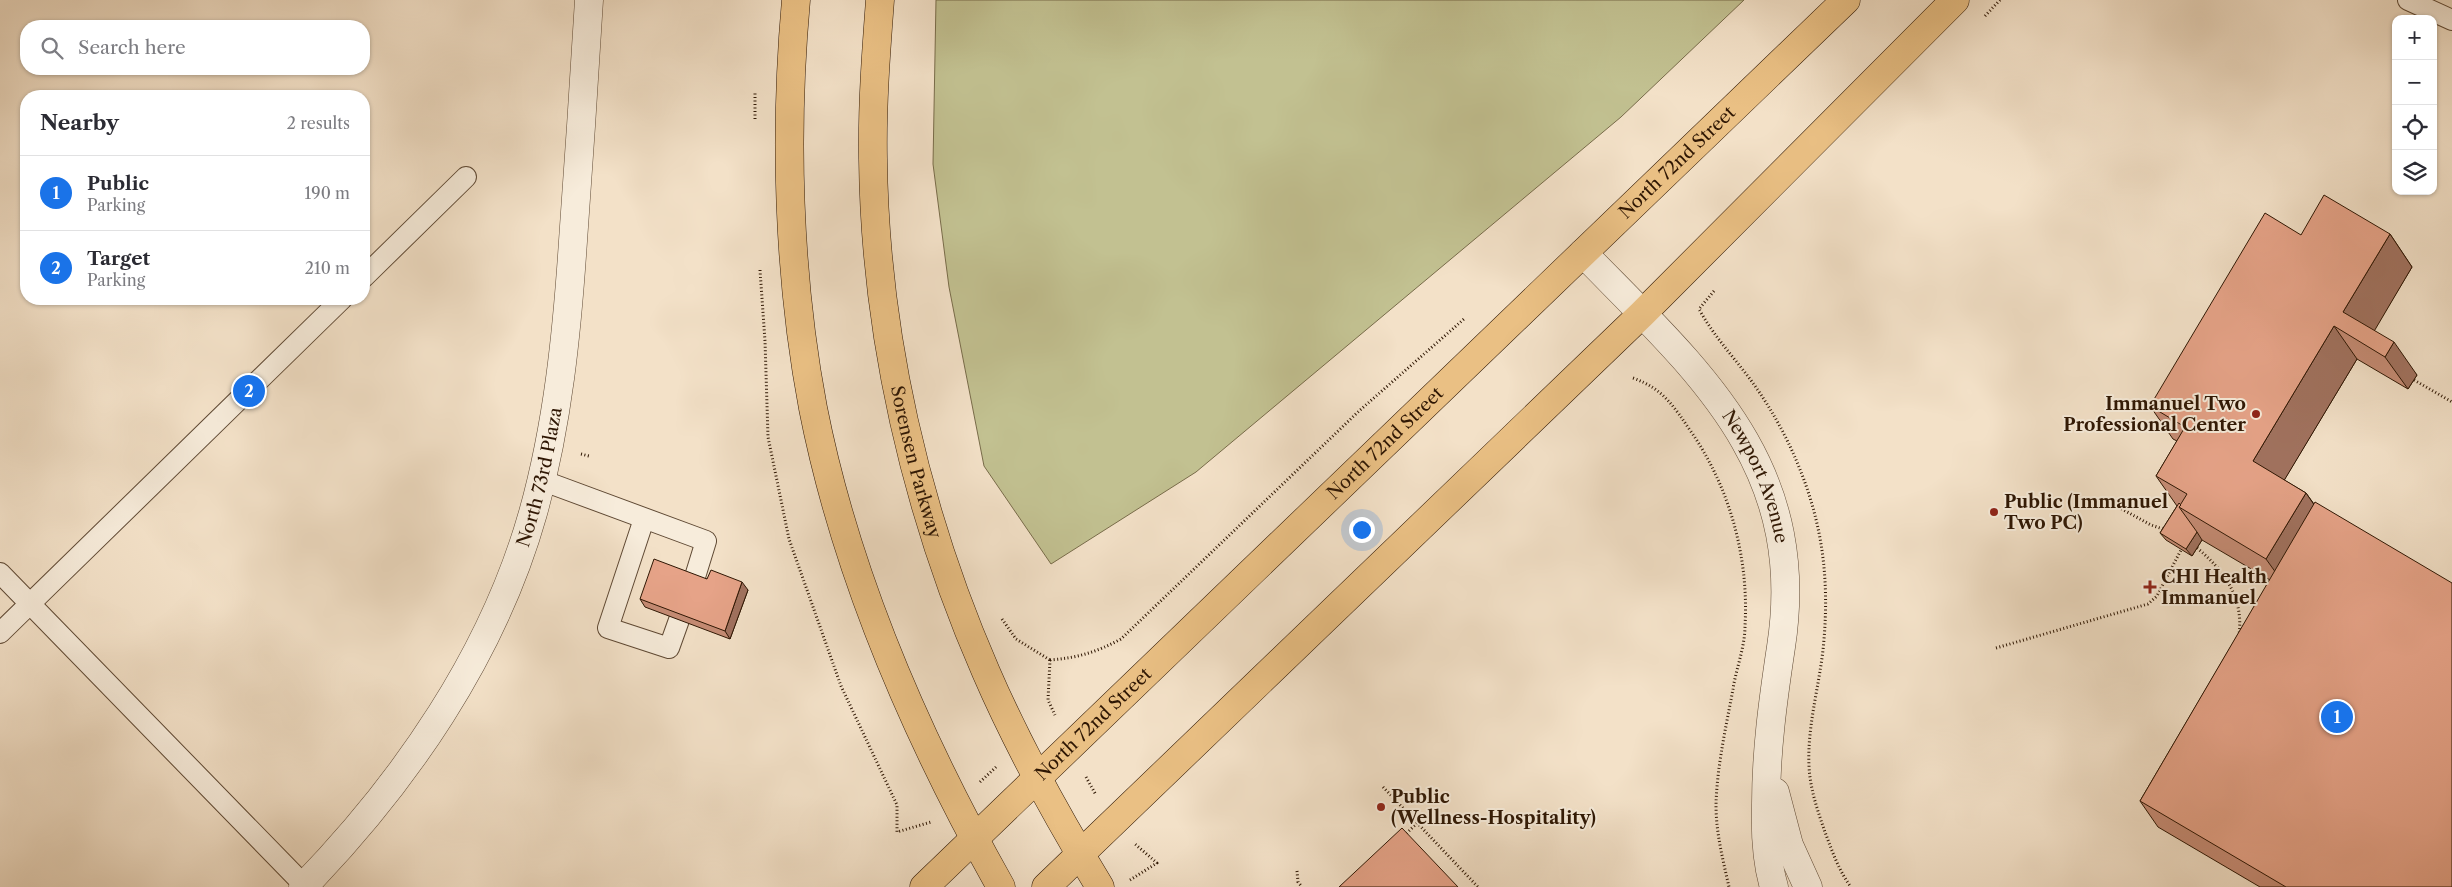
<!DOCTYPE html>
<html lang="en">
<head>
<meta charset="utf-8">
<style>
	body { margin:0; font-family:"Libre Caslon Text",serif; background:#f2f2f3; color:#2b2b33 }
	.controls { position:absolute; right:15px; top:15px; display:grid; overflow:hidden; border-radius:10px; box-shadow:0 1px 4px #0004 }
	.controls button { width:45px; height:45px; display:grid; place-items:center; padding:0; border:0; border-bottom:1px solid #e1e1e2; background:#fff; color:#2b2b33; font:25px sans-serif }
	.you { position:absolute; left:1361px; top:529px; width:18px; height:18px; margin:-12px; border:4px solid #fff; border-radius:50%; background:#1a73e8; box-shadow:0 0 0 8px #1a73e833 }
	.badge { display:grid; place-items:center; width:32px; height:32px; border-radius:50%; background:#1a73e8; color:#fff; font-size:16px; font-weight:700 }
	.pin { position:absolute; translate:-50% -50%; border:2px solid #fff; box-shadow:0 1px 5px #0006 }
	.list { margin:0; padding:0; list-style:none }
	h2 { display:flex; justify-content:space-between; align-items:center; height:65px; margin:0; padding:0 20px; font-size:21px }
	h2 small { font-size:16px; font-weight:400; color:#7c7c81 }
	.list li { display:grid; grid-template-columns:32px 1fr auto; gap:15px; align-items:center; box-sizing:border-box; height:75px; padding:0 20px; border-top:1px solid #e1e1e2 }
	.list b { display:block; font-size:19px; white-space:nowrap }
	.list p { margin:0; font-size:16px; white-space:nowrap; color:#7c7c81 }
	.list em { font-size:16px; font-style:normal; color:#7c7c81 }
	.icon { flex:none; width:28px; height:28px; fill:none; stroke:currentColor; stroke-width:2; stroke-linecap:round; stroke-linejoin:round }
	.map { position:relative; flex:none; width:2452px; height:887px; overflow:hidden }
	.search { position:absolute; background:#fff; box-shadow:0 1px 4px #0004; left:20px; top:20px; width:350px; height:55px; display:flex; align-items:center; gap:12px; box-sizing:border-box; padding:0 18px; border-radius:20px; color:#7c7c81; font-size:19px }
	.panel { position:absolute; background:#fff; box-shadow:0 1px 4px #0004; left:20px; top:90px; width:350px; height:215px; border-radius:20px }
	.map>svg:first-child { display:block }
	.green { fill:#c2c191; stroke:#786c4a }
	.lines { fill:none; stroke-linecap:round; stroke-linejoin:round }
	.lane-casing { stroke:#5f4934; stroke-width:22 }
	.street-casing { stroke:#5f4934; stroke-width:29 }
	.primary-casing { stroke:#2e1603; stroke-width:29 }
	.path { stroke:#2e1603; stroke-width:3; stroke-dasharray:1 2.5; stroke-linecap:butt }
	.lane { stroke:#f7ecdb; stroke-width:20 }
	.street { stroke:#f7ecdb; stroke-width:28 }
	.primary { stroke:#eac084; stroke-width:28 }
	.wall { fill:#c68c75; stroke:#2e1603 }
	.shaded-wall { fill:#a1725f; stroke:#2e1603 }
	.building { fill:#e6a388; stroke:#2e1603 }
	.poi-dot { fill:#8f2418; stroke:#f7ecdb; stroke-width:2 }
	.labels { text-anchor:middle; stroke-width:4; stroke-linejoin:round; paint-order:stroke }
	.street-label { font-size:18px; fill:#2e1603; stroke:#f7ecdb }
	.poi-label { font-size:18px; font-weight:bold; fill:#2e1603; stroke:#f7ecdb; text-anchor:start }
</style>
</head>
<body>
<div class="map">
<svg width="2452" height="887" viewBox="0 0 2452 887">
	<rect width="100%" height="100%" fill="#f3e1c8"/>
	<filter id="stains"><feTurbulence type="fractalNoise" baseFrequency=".004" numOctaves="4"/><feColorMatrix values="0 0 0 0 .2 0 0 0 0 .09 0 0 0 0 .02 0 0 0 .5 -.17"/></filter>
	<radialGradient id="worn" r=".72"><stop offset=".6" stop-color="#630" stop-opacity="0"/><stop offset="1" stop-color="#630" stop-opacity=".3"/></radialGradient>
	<!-- green -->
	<path class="green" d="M 936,0 L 1744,0 L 1621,117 L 1196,472 L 1051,564 L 984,466 L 949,287 L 933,164 Z"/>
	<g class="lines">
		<!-- lane casing -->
		<g class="lane-casing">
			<g id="lane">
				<path d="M 2408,0 L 2452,20"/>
				<path d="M 364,277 L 466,177"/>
				<path d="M 541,480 L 706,541 L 694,580"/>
				<path d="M 644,519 L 608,628 L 669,648 L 679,620"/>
				<path d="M 0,573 L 304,885"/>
				<path d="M 0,633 L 342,299"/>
			</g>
		</g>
		<!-- street casing -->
		<g class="street-casing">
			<g id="street">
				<path id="s1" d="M 1583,253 C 1698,371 1809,464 1781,647 C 1773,700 1766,751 1766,804 C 1765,832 1766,860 1774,887"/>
				<path d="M 1775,792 L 1789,845 L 1808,887"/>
				<path id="s2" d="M 303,887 C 405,782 493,655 533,513 C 558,424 567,332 573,241 C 579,161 584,80 589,0"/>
			</g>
		</g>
		<!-- primary casing -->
		<g class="primary-casing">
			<g id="primary">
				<path d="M 796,0 C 784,133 788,276 813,408 C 846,576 917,738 1001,887"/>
				<path id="s3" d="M 880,0 C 876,53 872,106 873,159 C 875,334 916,512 986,672 C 1018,746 1058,818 1100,887"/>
				<path id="s4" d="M 924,887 L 1846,0"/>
				<path d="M 1046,887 L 1642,314 L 1955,0"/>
			</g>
		</g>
		<!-- path -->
		<g class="path">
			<path d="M 1985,16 L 2000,0"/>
			<path d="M 755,119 L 755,93"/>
			<path d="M 760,270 L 765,341 L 768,437 L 789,539 L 841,686 L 897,805 L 897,832 L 931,822"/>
			<path d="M 1714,291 L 1699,309 C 1713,335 1732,355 1750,379 C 1783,424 1808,478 1819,533 C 1826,568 1827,604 1824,639 C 1821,681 1807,723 1809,766 C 1810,789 1818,812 1825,832 C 1832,851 1839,871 1851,887"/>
			<path d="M 1633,378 C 1664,389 1674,407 1692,433 C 1730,489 1749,558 1745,626 C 1745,647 1736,669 1733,689 C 1726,727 1717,766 1716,805 C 1716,833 1723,860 1729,887"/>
			<path d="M 2414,380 L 2452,402"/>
			<path d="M 581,454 L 589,456"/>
			<path d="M 2109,502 L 2151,525 L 2166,530"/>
			<path d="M 2197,548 C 2224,570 2244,598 2239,635"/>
			<path d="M 1002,619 L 1016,639 L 1050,660"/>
			<path d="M 1996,648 L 2148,604 L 2157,596 L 2181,550"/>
			<path d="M 1050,660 C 1077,658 1097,652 1121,639 L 1359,411 L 1464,319"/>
			<path d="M 1050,660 L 1048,700 L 1055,715"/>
			<path d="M 1086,777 L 1096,795"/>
			<path d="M 980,782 L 996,767"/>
			<path d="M 1383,787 L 1478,887"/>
			<path d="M 1404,836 L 1417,823"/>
			<path d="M 1297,871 L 1298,882 L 1302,887"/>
			<path d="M 1130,880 L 1157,863 L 1135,844"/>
		</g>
		<!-- lane -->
		<use href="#lane" class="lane"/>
		<!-- street -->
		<use href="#street" class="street"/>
		<!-- primary -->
		<use href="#primary" class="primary"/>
	</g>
	<!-- wall -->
	<g class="wall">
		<path d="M 2390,234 L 2412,267 L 2374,330 L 2417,375 L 2408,389 L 2357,359 L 2284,480 L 2306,493 L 2314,504 L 2452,887 L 2260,887 L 2158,827 L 2140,801 L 2270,580 L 2202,540 L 2192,556 L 2166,540 L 2160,533 L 2177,506 L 2156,476 L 2177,441 L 2173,439 L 2150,406 L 2301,235 Z"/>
		<path d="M 707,579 L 748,590 L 730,639 L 645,607 L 640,599 Z"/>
	</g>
	<!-- shaded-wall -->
	<g class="shaded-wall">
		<path d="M 2390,234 L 2412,267 L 2366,345 L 2343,312 Z"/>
		<path d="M 2334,326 L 2357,359 L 2276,494 L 2253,461 Z"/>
		<path d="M 2394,342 L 2417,375 L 2408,389 L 2385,357 Z"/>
		<path d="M 2306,493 L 2328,525 L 2289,591 L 2266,559 Z"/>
		<path d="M 2197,532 L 2202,540 L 2192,556 L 2186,549 Z"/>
		<path d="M 742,582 L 748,590 L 730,639 L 725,631 Z"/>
	</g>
	<!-- building -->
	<g class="building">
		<path d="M 2324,195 L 2390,234 L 2343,312 L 2394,342 L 2385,357 L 2334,326 L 2253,461 L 2306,493 L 2266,559 L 2179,507 L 2187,494 L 2156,476 L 2185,427 L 2150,406 L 2265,213 L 2301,235 Z"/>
		<path d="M 2315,502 L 2452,583 L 2452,887 L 2286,887 L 2140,801 Z"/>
		<path d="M 2179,503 L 2181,505 L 2179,507 L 2197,532 L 2186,549 L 2160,533 Z"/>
		<path d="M 654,559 L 707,579 L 711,570 L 742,582 L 725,631 L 640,599 Z"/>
		<path d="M 1402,828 L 1458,887 L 1339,887 Z"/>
	</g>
	<!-- markers -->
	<g class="poi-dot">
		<circle cx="2256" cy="414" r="5"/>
		<circle cx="1994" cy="512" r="5"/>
		<path d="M2147.5 579.5h5v5h5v5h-5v5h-5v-5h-5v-5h5z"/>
		<circle cx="1381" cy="807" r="5"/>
	</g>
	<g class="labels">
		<!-- street labels -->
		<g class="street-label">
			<text dy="6" stroke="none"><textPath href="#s4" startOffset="1045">North 72nd Street</textPath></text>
			<text dy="6" stroke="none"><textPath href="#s4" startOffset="640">North 72nd Street</textPath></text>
			<text dy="6" stroke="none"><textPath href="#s3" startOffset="466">Sorensen Parkway</textPath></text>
			<text dy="6" stroke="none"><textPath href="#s2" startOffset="480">North 73rd Plaza</textPath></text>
			<text dy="6" stroke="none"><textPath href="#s1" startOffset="286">Newport Avenue</textPath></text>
			<text dy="6" stroke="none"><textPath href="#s4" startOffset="235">North 72nd Street</textPath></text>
		</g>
		<!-- poi labels -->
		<g class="poi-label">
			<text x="2246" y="410" text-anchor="end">Immanuel Two<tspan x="2246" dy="21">Professional Center</tspan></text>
			<text x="2004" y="508">Public (Immanuel<tspan x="2004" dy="21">Two PC)</tspan></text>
			<text x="2161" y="583">CHI Health<tspan x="2161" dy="21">Immanuel</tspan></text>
			<text x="1391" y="803">Public<tspan x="1391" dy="21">(Wellness-Hospitality)</tspan></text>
		</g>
	</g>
	<rect width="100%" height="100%" filter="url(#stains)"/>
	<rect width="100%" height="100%" fill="url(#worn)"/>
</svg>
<div class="controls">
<button>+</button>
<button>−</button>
<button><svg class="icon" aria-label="locate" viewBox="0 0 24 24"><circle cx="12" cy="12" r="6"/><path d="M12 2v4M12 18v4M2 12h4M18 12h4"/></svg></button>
<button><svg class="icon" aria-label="layers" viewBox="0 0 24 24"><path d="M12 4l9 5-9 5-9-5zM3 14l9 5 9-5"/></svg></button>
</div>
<div class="you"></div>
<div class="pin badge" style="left:2337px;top:717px">1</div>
<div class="pin badge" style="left:249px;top:391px">2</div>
<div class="search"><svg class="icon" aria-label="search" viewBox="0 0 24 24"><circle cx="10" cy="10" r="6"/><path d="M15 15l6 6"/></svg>Search here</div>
<section class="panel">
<h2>Nearby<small>2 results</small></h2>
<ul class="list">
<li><span class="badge">1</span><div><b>Public</b><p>Parking</p></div><em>190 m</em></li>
<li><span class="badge">2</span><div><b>Target</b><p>Parking</p></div><em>210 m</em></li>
</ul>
</section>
</div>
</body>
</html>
